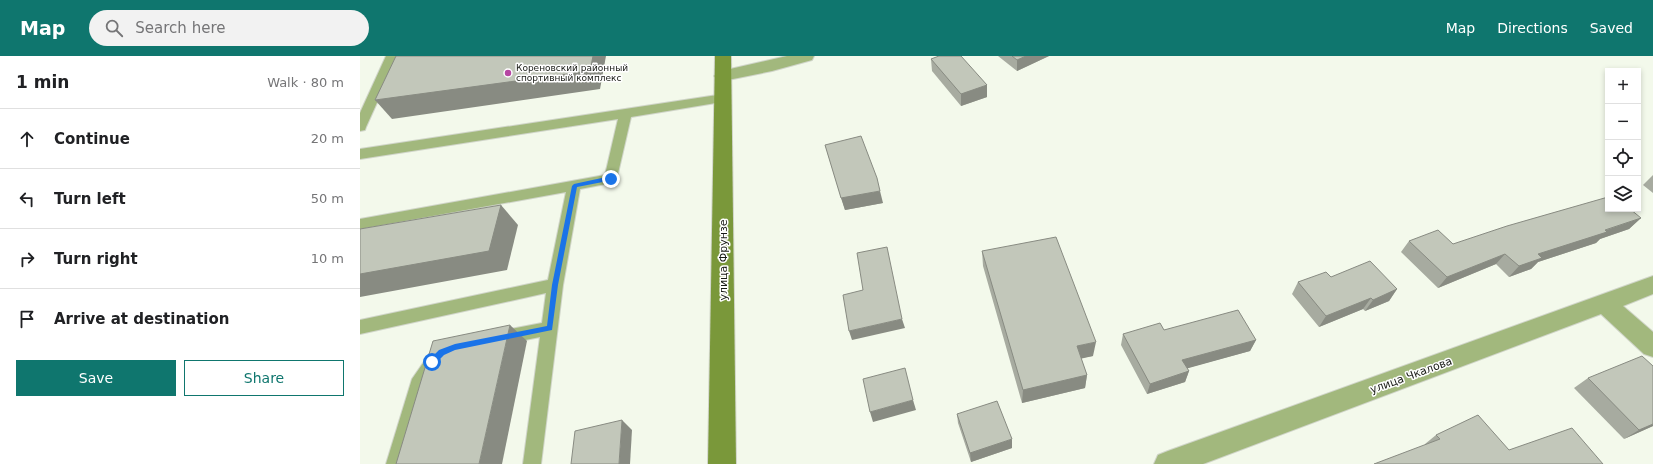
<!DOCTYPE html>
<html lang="en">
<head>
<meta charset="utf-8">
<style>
	body { margin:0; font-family:"DejaVu Sans",sans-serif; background:#f2f2f2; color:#202124 }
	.controls { position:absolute; right:12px; top:12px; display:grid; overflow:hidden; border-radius:0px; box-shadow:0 2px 6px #0003 }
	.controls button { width:36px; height:36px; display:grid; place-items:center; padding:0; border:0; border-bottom:1px solid #e0e0e0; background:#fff; color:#202124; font:20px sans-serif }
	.stop { position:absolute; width:12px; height:12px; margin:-9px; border:3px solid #1a73e8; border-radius:50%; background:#fff }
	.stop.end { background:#1a73e8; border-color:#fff; box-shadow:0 1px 4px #0008 }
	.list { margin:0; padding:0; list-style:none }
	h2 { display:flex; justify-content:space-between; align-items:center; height:52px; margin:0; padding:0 16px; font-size:17px }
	h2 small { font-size:13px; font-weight:400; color:#757577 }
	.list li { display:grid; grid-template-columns:26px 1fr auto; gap:12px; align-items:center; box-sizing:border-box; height:60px; padding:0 16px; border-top:1px solid #e0e0e0 }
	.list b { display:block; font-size:15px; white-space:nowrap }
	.list em { font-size:13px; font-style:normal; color:#757577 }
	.actions { display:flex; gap:8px; padding:12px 16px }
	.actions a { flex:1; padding:9px 0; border:1px solid #0f766e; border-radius:0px; text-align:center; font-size:14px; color:#0f766e }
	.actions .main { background:#0f766e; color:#fff }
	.icon { flex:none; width:22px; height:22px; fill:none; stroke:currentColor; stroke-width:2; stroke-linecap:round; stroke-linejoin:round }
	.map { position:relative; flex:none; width:1293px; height:408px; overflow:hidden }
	header { display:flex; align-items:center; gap:24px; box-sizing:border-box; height:56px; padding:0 20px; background:#0f766e; color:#fff }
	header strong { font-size:19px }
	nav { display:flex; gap:22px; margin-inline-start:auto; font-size:14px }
	.search { width:280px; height:36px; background:#f2f2f2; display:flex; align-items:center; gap:10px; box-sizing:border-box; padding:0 14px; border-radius:22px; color:#757577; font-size:15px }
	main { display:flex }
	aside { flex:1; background:#fff }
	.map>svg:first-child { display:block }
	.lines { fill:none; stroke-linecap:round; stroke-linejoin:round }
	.service-casing { stroke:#d0d5c9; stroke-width:2 }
	.minor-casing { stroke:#d0d5c9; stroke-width:2 }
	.secondary-casing { stroke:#d0d5c9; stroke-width:2 }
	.service { fill:#a2b87d; fill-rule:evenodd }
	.minor { fill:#a2b87d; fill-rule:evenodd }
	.secondary { fill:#7a983a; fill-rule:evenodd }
	.wall { fill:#a7aba0 }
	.shaded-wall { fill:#888b82 }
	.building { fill:#c2c7ba; stroke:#888b82 }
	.route { fill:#1a73e8 }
	.poi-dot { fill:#b646a3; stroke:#fff; stroke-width:1.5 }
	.labels { text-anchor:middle; stroke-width:3; stroke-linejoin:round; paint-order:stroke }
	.far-poi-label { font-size:9px; fill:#181a15; stroke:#fff; text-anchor:start }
	.street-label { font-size:11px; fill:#181a15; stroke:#fff }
</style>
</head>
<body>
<header>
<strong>Map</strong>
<div class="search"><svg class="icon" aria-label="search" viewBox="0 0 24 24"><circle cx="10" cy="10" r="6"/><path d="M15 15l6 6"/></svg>Search here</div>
<nav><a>Map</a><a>Directions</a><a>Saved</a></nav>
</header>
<main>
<aside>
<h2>1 min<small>Walk · 80 m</small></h2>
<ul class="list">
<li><svg class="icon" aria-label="ahead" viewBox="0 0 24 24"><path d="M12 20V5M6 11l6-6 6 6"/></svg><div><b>Continue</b></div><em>20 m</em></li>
<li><svg class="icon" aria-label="left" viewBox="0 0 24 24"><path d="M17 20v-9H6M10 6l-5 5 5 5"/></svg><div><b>Turn left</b></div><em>50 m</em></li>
<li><svg class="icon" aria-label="right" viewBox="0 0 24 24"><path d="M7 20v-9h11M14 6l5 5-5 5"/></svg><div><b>Turn right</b></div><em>10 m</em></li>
<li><svg class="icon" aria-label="arrive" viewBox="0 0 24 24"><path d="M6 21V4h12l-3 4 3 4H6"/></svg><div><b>Arrive at destination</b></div></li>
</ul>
<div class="actions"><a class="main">Save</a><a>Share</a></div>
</aside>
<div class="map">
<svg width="1293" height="408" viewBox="0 0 1293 408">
	<rect width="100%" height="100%" fill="#f3f9eb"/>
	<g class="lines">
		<!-- service casing -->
		<g class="service-casing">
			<g id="service">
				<path d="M 26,0 L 38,0 L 6,71 L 5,74 L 0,75 L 0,57 Z"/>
				<path d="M 364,38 L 368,39 L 370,42 L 368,45 L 271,61 L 256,126 L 220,133 L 203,229 L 181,408 L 163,408 L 180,281 L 140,289 L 134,287 L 132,282 L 134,277 L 140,275 L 182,267 L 186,237 L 0,278 L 0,264 L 188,224 L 206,136 L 0,173 L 0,163 L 245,119 L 258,63 L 0,103 L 0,93 Z"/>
				<path d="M 76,295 L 82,297 L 84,302 L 68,326 L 44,408 L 26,408 L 52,323 L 70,297 Z"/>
			</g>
		</g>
		<!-- minor casing -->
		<g class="minor-casing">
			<g id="minor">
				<path d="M 427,0 L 454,0 L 452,4 L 412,15 L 363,25 L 357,24 L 354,20 L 357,16 Z"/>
				<path d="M 1293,220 L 1293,238 L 1263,250 L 1293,276 L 1293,301 L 1284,298 L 1241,258 L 843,408 L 794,408 L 798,399 L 808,395 Z"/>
			</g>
		</g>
		<!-- secondary casing -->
		<g class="secondary-casing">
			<path id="secondary" d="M 355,0 L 371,0 L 376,408 L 348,408 Z"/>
		</g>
		<!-- service -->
		<use href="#service" class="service"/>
		<!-- minor -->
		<use href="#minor" class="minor"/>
		<!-- secondary -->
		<use href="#secondary" class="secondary"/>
	</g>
	<!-- wall -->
	<g class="wall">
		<path d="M 638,0 L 689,0 L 657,15 Z"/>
		<path d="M 571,3 L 627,29 L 627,41 L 601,50 L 572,15 Z"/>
		<path d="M 465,89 L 523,147 L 485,154 Z"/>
		<path d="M 1293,119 L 1293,137 L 1283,129 Z"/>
		<path d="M 1281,162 L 1269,173 L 1240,183 L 1236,187 L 1178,206 L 1171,213 L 1149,221 L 1136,208 L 1078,232 L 1041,196 L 1049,185 L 1093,188 Z"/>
		<path d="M 622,195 L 733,300 L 721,302 L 727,319 L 725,332 L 662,347 L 623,210 Z"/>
		<path d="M 971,221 L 1037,233 L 1029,245 L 1005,255 L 1003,253 L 959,271 L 932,238 L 938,226 Z"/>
		<path d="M 804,274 L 896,284 L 890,295 L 827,312 L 829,315 L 825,326 L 787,338 L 761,289 L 763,278 Z"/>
		<path d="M 1228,322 L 1293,370 L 1264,383 L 1214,332 Z"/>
		<path d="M 597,358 L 652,392 L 611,406 L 598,367 Z"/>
		<path d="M 1076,379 L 1149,394 L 1066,389 L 1065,388 Z"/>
	</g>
	<!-- shaded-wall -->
	<g class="shaded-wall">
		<path d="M 233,0 L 246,0 L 240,33 L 32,63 L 15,44 Z"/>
		<path d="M 666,0 L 689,0 L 657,15 L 657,4 Z"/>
		<path d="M 627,29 L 627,41 L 601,50 L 601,38 Z"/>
		<path d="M 520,135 L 523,147 L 485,154 L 481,142 Z"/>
		<path d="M 141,149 L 158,169 L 147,214 L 0,241 L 0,218 Z"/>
		<path d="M 1281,162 L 1269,173 L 1240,183 L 1236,187 L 1178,206 L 1171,213 L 1149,221 L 1159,210 L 1178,198 Z"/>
		<path d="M 1145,198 L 1136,208 L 1078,232 L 1087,221 Z"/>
		<path d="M 1037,233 L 1029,245 L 1005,255 L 1013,244 Z"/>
		<path d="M 1011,242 L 1003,253 L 959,271 L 966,260 Z"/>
		<path d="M 542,263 L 545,272 L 492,284 L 489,275 Z"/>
		<path d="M 150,269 L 167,285 L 142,408 L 119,408 Z"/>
		<path d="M 896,284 L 890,295 L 818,315 L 822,304 Z"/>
		<path d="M 736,286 L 733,300 L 715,304 L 717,290 Z"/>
		<path d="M 829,315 L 825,326 L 787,338 L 790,328 Z"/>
		<path d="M 727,319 L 725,332 L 662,347 L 663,334 Z"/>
		<path d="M 553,344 L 556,354 L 513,366 L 510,356 Z"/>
		<path d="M 262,364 L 272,374 L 270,408 L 259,408 Z"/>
		<path d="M 1293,368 L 1293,370 L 1264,383 L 1279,374 Z"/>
		<path d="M 652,383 L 652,392 L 611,406 L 610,397 Z"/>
	</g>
	<!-- building -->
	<g class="building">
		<path d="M 36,0 L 233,0 L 230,15 L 15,44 Z"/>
		<path d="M 579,0 L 601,0 L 627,29 L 601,38 L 571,3 Z"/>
		<path d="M 652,0 L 666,0 L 657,4 Z"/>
		<path d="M 501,80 L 517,122 L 520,135 L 481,142 L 465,89 Z"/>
		<path d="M 1248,141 L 1248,153 L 1270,153 L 1281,162 L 1245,174 L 1247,176 L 1178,198 L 1182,202 L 1159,210 L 1145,198 L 1087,221 L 1049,185 L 1078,174 L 1093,188 L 1147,170 Z"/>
		<path d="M 141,149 L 129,195 L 0,218 L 0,173 Z"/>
		<path d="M 696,181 L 736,286 L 717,290 L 727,319 L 663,334 L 622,195 Z"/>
		<path d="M 527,191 L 542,263 L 489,275 L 483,239 L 503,234 L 497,197 Z"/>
		<path d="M 1010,205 L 1037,233 L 1013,244 L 1011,242 L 966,260 L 938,226 L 966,216 L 971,221 Z"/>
		<path d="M 878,254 L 896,284 L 822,304 L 829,315 L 790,328 L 763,278 L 800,267 L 804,274 Z"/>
		<path d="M 150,269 L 119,408 L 36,408 L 73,285 Z"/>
		<path d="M 1282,300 L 1293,310 L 1293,368 L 1279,374 L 1228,322 Z"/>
		<path d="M 545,312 L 553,344 L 510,356 L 503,323 Z"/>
		<path d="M 637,345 L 652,383 L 610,397 L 597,358 Z"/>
		<path d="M 1118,359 L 1149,394 L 1212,372 L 1243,408 L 1014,408 L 1080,383 L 1076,379 Z"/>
		<path d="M 262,364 L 259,408 L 211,408 L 215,375 Z"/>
	</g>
	<!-- route -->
	<path class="route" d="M 251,120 L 253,121 L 253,124 L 217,131 L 198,229 L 192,274 L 95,294 L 84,299 L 74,309 L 69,309 L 69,304 L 79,294 L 95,288 L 187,270 L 192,229 L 212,130 L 214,128 Z"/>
	<!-- markers -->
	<circle class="poi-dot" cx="148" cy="17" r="4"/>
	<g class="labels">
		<!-- far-poi labels -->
		<g class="far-poi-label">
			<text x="156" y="15">Кореновский районный<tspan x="156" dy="10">спортивный комплекс</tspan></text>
		</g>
		<!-- street labels -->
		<g class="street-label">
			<text transform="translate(363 204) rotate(-90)" y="4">улица Фрунзе</text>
			<text transform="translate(1051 319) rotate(-20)" y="4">улица Чкалова</text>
		</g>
	</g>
</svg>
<div class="controls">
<button>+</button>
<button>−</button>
<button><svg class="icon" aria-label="locate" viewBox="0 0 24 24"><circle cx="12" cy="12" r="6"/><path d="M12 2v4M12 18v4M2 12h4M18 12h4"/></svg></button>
<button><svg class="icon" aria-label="layers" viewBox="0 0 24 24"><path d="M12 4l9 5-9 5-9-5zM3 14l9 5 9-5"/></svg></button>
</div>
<div class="stop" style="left:72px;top:306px"></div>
<div class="stop end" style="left:251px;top:123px"></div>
</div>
</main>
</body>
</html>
